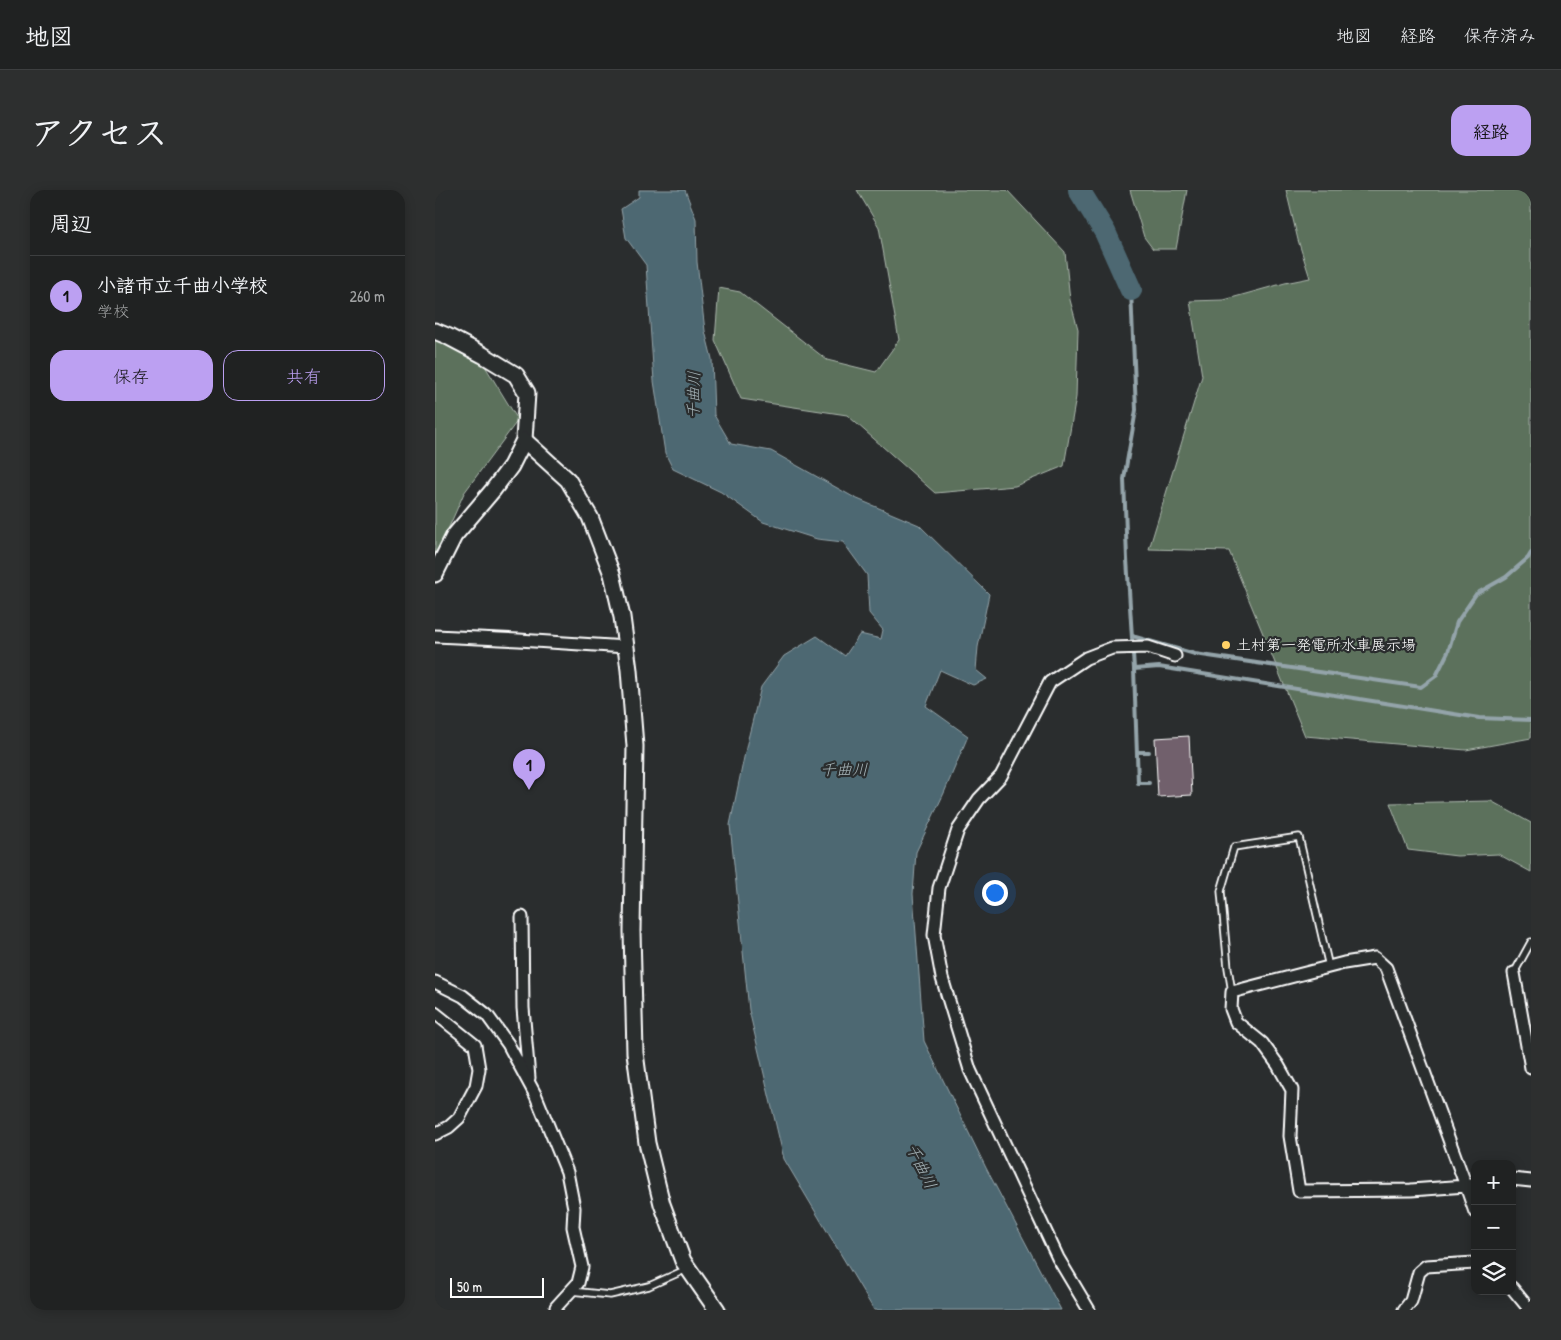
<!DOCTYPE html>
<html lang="ja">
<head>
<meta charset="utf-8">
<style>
	body { margin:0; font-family:"Patrick Hand","Klee One",sans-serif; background:#2d2f2f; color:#f1f3f6 }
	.controls { position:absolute; right:15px; bottom:15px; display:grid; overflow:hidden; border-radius:10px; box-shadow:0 2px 12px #0003 }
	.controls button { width:45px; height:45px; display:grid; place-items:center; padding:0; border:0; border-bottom:1px solid #3d3f40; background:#202222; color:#f1f3f6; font:25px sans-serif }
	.scale { position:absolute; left:15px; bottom:12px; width:94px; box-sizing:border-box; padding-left:5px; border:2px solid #fff; border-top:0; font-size:14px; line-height:18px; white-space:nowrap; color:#fff; -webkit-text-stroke:4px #2a2d2e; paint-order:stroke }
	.you { position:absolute; left:559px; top:702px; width:18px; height:18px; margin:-12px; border:4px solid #fff; border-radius:50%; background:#1a73e8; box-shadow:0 0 0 8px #1a73e833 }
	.badge { display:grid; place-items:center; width:32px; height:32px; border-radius:50%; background:#bca0f2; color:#111; font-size:16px; font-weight:700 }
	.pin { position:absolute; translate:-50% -41px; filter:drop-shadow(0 1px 2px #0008) }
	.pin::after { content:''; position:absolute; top:26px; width:18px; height:15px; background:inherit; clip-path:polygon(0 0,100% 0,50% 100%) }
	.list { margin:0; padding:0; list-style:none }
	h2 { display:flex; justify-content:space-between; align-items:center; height:65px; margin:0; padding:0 20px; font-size:21px }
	h2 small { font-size:16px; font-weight:400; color:#a2a4a5 }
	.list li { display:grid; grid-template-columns:32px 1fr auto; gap:15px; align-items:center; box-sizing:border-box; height:80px; padding:0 20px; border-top:1px solid #3d3f40 }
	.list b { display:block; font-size:19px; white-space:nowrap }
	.list p { margin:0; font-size:16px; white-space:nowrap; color:#a2a4a5 }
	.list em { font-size:16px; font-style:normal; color:#a2a4a5 }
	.actions { display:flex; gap:10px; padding:15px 20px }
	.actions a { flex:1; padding:11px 0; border:1px solid #bca0f2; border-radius:15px; text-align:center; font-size:18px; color:#bca0f2 }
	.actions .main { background:#bca0f2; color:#111 }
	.icon { flex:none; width:28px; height:28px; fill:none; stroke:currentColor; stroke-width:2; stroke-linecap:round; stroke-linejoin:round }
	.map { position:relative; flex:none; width:1096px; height:1120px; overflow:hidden; border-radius:15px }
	header { display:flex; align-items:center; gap:30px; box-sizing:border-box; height:70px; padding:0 25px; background:#202222; border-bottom:1px solid #3d3f40 }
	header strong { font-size:24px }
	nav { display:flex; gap:28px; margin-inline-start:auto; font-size:18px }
	.intro { display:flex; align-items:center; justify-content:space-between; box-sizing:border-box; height:120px; padding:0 30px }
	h1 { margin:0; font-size:35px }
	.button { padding:12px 22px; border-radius:15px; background:#bca0f2; color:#111; font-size:18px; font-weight:700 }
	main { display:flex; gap:30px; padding:0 30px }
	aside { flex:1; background:#202222; border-radius:15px; box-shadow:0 2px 12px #0003 }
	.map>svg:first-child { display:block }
	.green { fill:#5b715c; stroke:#adb8ae }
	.water { fill:#4d6872; stroke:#94a4aa }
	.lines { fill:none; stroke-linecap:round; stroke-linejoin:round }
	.stream { stroke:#94a4aa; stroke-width:4 }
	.river { stroke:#4d6872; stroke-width:22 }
	.building { fill:#71616c; stroke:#fff }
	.lane-casing { stroke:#fff; stroke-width:9 }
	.street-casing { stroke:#fff; stroke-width:15 }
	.secondary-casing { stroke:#fff; stroke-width:19 }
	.lane { stroke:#2a2d2e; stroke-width:5.5 }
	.street { stroke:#2a2d2e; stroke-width:11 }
	.secondary { stroke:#2a2d2e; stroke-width:15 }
	.poi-dot { fill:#ffd166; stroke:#2a2d2e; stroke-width:2 }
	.labels { text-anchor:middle; stroke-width:4.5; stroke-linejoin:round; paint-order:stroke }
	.poi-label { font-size:15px; fill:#fff; stroke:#2a2d2e; text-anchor:start }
	.water-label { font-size:16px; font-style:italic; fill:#a6b4b8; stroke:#2a2d2e }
</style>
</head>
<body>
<header>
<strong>地図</strong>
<nav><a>地図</a><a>経路</a><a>保存済み</a></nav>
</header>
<div class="intro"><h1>アクセス</h1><a class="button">経路</a></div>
<main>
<aside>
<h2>周辺<small></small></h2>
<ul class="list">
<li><span class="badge">1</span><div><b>小諸市立千曲小学校</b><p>学校</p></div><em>260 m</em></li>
</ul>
<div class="actions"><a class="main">保存</a><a>共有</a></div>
</aside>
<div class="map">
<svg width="1096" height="1120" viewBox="0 0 1096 1120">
	<rect width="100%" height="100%" fill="#2a2d2e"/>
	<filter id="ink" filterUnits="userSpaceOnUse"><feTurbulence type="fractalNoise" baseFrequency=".02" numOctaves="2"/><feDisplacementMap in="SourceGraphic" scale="10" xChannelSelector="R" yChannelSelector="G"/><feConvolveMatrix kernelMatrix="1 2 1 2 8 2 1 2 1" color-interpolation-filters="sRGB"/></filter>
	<g filter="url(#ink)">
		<!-- green -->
		<g class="green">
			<path d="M 422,0 L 572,0 L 630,62 L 635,110 L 643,139 L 641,207 L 629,276 L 580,296 L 500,303 L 412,225 L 306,209 L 280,150 L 284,98 L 305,102 L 392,170 L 441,182 L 464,150 L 444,37 Z"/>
			<path d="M 695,0 L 752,0 L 741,59 L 718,59 L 709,47 Z"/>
			<path d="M 851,0 L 1096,0 L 1096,548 L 1031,560 L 870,546 L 794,361 L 714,359 L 767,186 L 755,111 L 789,110 L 850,93 L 875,88 L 863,50 Z"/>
			<path d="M 0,141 L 34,150 L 83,230 L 29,303 L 0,369 Z"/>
			<path d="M 1056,611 L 1096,633 L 1096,682 L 1063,664 L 1022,666 L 973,660 L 955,613 Z"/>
		</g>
		<!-- water -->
		<path class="water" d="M 204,0 L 250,0 L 261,29 L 262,72 L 270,141 L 277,169 L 279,225 L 296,254 L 336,261 L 420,308 L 484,335 L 554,404 L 543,457 L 541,480 L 552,489 L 538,495 L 505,480 L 491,516 L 533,546 L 509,603 L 481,662 L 478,704 L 489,851 L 551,978 L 626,1120 L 439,1120 L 349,969 L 314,820 L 295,635 L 312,553 L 326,497 L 349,466 L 382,446 L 410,466 L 425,444 L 446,449 L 448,440 L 434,423 L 432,385 L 408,352 L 382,349 L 328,332 L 286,302 L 238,279 L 230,263 L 219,191 L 211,75 L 191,48 L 186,19 L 204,7 Z"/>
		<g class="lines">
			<!-- stream -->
			<g class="stream">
				<path d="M 696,100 L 701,220 L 689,289 L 692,369 L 699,479 L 703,593 L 714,593"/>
				<path d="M 697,446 L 760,464 L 986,497 L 1001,486 L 1013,462 L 1022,432 L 1041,404 L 1071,387 L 1093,368 L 1096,363"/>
				<path d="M 699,479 L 724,477 L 1044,528 L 1096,530"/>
				<path d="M 702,562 L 714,562"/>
			</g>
			<!-- river -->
			<path class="river" d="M 644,0 L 670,42 L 696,100"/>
		</g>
		<!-- building -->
		<path class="building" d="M 754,546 L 757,605 L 723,607 L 720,548 Z"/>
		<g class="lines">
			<!-- lane casing -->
			<g class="lane-casing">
				<g id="lane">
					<path d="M 1079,783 L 1096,752"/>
					<path d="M 797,802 L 793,778 L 786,701 L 799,657 L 864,647 L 894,777"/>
					<path d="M 136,1101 L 175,1105 L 214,1096 L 252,1079"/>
				</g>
			</g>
			<!-- street casing -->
			<g class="street-casing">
				<g id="street">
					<path d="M 0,446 L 84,450 L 191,457"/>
					<path d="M 87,727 L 88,818 L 94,888"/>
					<path d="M 1079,783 L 1096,878"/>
					<path d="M 0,792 L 28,806 L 52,825 L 73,854 L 101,906 L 132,982 L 139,1018 L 138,1037 L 147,1077 L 143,1093 L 121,1117 L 121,1120"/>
					<path d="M 0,823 L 40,855 L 44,879 L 41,896 L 24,928 L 14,937 L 0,944"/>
					<path d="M 1077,989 L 1096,991"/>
					<path d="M 1040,994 L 1031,996 L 976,1000 L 864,1001 L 855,946 L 857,900 L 843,875 L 827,853 L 801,832 L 796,819 L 797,802 L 909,773 L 940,768 L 951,778 L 1031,996 L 1040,1022"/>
					<path d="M 1077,1098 L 1095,1120"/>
					<path d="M 654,1120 L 623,1068 L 535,880 L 507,788 L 499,745 L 504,698 L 523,640 L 544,609 L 566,586 L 615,492 L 651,468 L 677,458 L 713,457 L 740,466"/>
					<path d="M 969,1120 L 976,1111 L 984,1082 L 991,1076 L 1040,1073"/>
				</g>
			</g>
			<!-- secondary casing -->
			<g class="secondary-casing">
				<g id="secondary">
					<path d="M 0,141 L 12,146 L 48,165 L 81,185 L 92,203 L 89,250 L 76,276 L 58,300 L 19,346 L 0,384"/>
					<path d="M 89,250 L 133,290 L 155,327 L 177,384 L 187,427 L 194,480 L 200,556 L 197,741 L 200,863 L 212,953 L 227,1014 L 248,1071 L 282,1120"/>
				</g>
			</g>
			<!-- lane -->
			<use href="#lane" class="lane"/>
			<!-- street -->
			<use href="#street" class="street"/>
			<!-- secondary -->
			<use href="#secondary" class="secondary"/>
		</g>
	</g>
	<!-- markers -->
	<circle class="poi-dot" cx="791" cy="455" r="5"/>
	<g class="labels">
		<!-- poi labels -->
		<g class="poi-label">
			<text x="801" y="460">土村第一発電所水車展示場</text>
		</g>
		<!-- water labels -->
		<g class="water-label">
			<text transform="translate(258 205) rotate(-89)" y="6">千曲川</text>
			<text x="409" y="585">千曲川</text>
			<text transform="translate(487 976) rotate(64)" y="6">千曲川</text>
		</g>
	</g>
</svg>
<div class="controls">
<button>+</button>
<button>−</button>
<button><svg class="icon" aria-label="layers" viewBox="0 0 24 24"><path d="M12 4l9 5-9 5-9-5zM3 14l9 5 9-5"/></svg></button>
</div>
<div class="scale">50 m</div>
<div class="you"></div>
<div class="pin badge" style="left:94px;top:600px">1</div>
</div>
</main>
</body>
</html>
